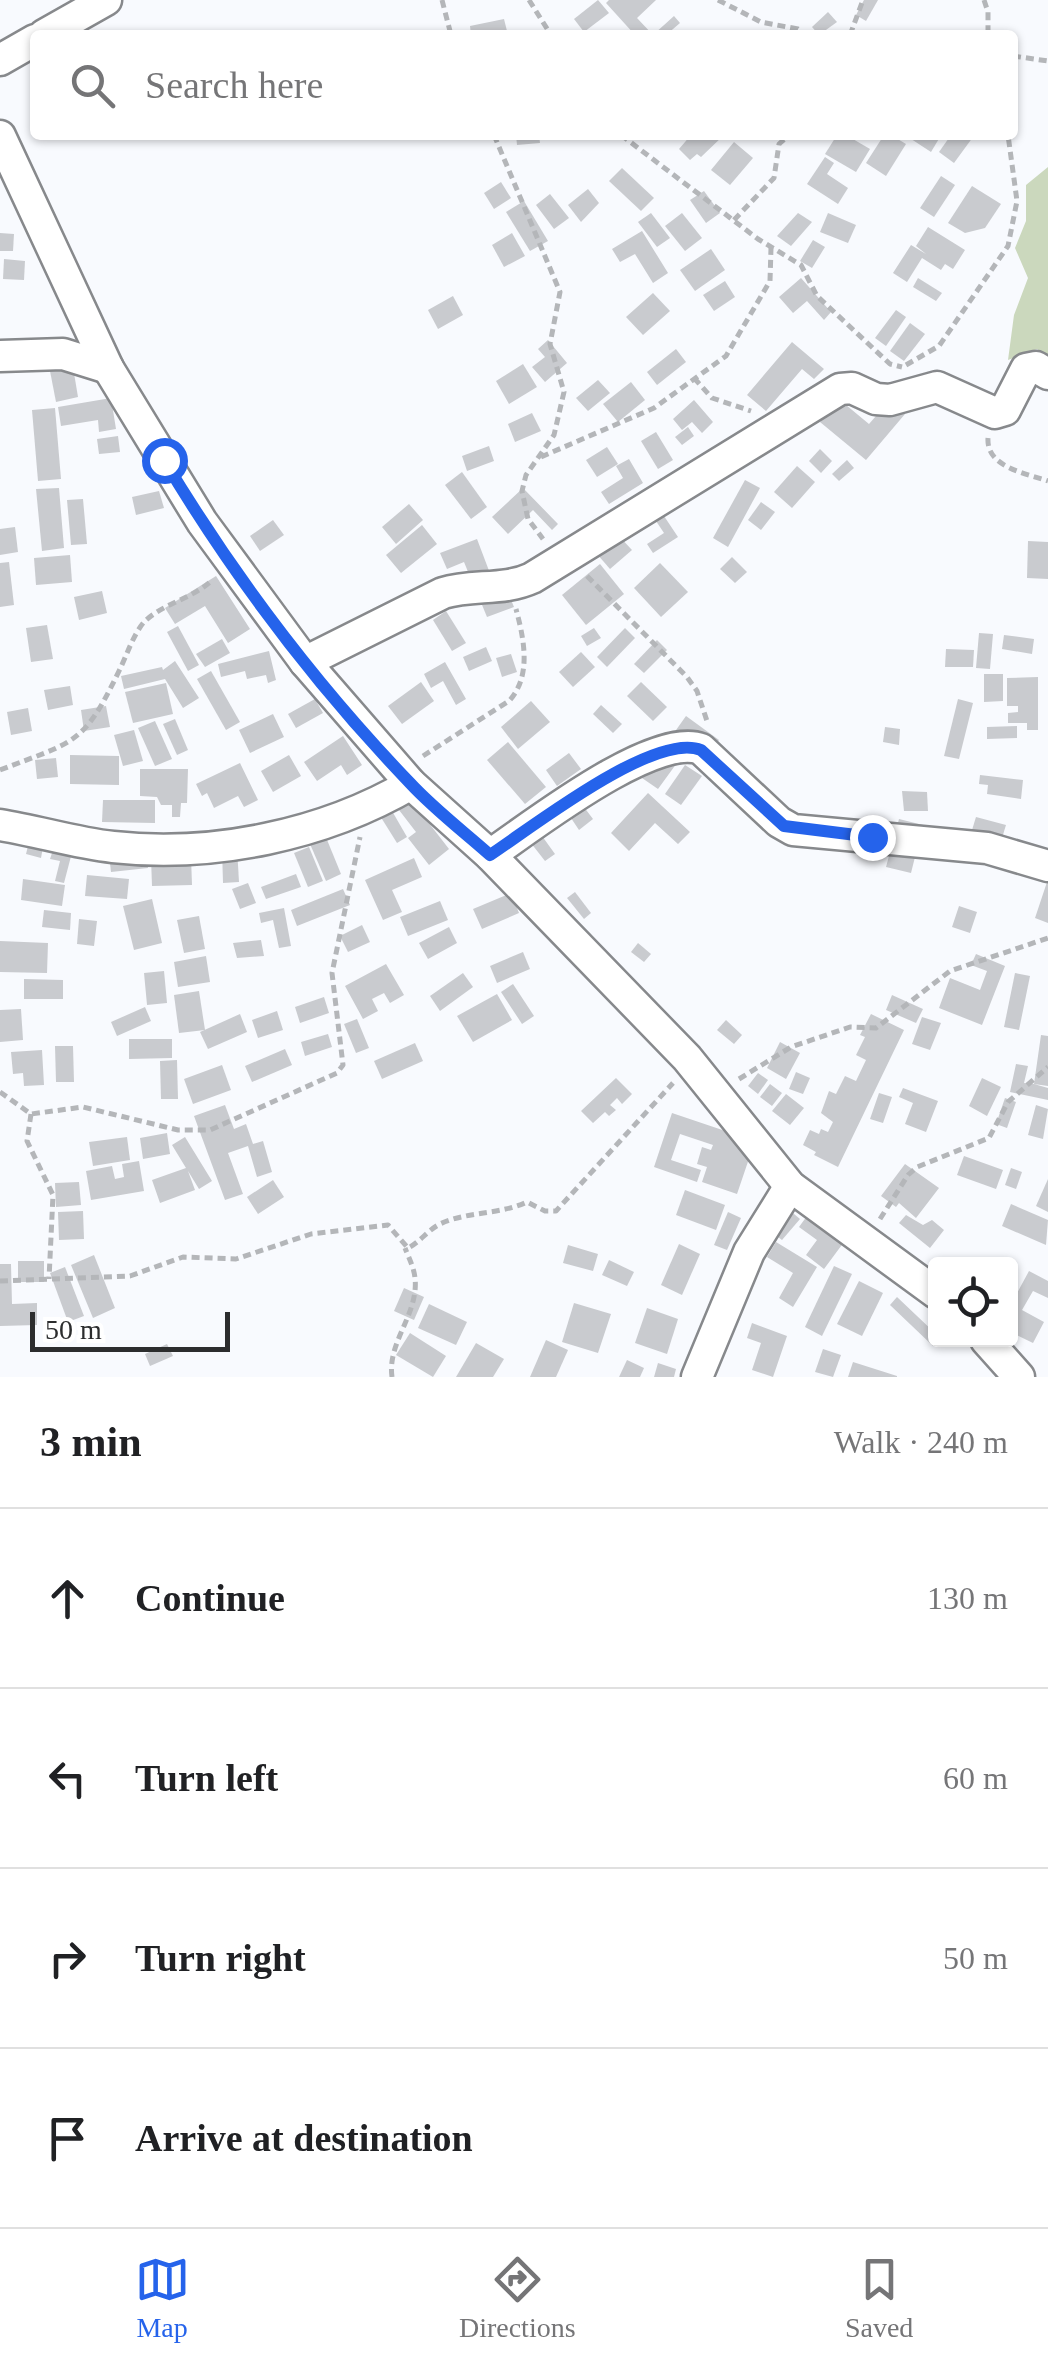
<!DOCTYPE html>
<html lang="en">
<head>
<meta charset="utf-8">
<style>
	body { margin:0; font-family:Georgia,serif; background:#f2f2f2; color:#202124 }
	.controls { position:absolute; right:30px; bottom:30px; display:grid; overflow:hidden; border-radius:10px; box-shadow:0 2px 8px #0004 }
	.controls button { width:90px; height:90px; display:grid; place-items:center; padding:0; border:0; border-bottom:2px solid #e0e0e0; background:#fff; color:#202124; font:50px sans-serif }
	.scale { position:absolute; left:30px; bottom:25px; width:200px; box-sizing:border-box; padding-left:10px; border:5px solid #2c2d2e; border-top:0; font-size:28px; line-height:35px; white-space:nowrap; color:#2c2d2e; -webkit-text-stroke:8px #fff; paint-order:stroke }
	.stop { position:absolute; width:30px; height:30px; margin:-22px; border:8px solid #2563eb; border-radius:50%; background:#fff }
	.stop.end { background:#2563eb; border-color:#fff; box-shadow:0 2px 10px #0008 }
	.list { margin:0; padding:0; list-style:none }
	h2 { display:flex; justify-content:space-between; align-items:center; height:130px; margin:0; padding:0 40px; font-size:42px }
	h2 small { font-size:32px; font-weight:400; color:#757577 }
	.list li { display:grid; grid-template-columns:65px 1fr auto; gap:30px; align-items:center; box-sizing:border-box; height:180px; padding:0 40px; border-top:2px solid #e0e0e0 }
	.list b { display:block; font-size:38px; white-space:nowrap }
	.list em { font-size:32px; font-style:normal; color:#757577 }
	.icon { flex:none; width:55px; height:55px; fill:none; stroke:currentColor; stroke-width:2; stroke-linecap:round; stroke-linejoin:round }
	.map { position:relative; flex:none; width:1048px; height:1377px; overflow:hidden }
	.search { position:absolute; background:#fff; box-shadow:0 2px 8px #0004; left:30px; right:30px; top:30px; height:110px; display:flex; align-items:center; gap:25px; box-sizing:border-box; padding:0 35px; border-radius:10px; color:#757577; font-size:38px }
	.sheet { height:850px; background:#fff }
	nav { display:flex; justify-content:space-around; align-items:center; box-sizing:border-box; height:140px; border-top:2px solid #e0e0e0; background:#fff; font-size:28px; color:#757577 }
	nav a { display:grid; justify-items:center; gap:5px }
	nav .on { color:#2563eb }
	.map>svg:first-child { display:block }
	.green { fill:#cbd8bd }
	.building { fill:#c9cbcf }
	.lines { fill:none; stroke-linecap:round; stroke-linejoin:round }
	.minor-casing { stroke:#87898c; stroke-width:35 }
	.path { stroke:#b4b6b9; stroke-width:5; stroke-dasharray:8 5; stroke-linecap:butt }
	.minor { stroke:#fff; stroke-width:30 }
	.route { stroke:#2563eb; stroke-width:12 }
</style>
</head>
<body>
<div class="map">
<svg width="1048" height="1377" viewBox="0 0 1048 1377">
	<rect width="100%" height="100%" fill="#f8fafe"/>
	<!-- green -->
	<path class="green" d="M 1048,167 L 1048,357 L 1037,349 L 1008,360 L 1014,315 L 1028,278 L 1015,248 L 1026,221 L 1026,185 Z"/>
	<!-- building -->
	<g class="building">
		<path d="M 598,0 L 609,13 L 584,32 L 574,19 Z"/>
		<path d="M 609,0 L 656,0 L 637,18 L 653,35 L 674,16 L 680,23 L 666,35 L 635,35 L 606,3 Z"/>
		<path d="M 864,0 L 878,0 L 866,21 L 856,15 Z"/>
		<path d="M 828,12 L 837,22 L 819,35 L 812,27 Z"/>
		<path d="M 504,19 L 508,35 L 471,35 L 470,26 Z"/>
		<path d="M 516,135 L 539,135 L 540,143 L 517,145 Z"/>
		<path d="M 691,135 L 724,135 L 701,157 L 697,154 L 690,160 L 679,149 Z"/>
		<path d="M 837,135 L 846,135 L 870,149 L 856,172 L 825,154 Z"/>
		<path d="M 884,135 L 891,135 L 906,144 L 886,176 L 866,163 Z"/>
		<path d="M 905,135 L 937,135 L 940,137 L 931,152 Z"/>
		<path d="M 951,135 L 973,137 L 954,163 L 939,152 Z"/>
		<path d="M 734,142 L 753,158 L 730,185 L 711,170 Z"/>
		<path d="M 825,157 L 834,163 L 827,174 L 848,188 L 838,204 L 807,184 Z"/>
		<path d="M 622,168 L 654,198 L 641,211 L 609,181 Z"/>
		<path d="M 941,176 L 955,185 L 934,217 L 920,208 Z"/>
		<path d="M 501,182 L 511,198 L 494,209 L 484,193 Z"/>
		<path d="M 972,186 L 1001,204 L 985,228 L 965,233 L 948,223 Z"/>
		<path d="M 588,189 L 599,203 L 581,222 L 568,205 Z"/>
		<path d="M 704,191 L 720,213 L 706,223 L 690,200 Z"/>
		<path d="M 550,194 L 569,218 L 554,229 L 536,205 Z"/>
		<path d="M 524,201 L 548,241 L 530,251 L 506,212 Z"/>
		<path d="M 651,213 L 670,238 L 657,247 L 638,222 Z"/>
		<path d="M 682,213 L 702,238 L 685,251 L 665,226 Z"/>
		<path d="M 798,213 L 812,222 L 791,246 L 777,236 Z"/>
		<path d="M 828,213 L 856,225 L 848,243 L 820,232 Z"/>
		<path d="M 928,227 L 965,250 L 953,269 L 945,264 L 941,270 L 922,258 L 907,282 L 893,273 L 911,245 L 926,254 L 916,246 Z"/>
		<path d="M 642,231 L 668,273 L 653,283 L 635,254 L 620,262 L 612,249 Z"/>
		<path d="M 0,233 L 14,234 L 13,251 L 0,251 Z"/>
		<path d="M 512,233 L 525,256 L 504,267 L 492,245 Z"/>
		<path d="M 813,240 L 825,247 L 812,268 L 800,261 Z"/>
		<path d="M 711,249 L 725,270 L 695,291 L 680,270 Z"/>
		<path d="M 4,259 L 25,261 L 24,280 L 3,279 Z"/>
		<path d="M 801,278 L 831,312 L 824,320 L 807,301 L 793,313 L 779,297 Z"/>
		<path d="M 918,278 L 942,293 L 936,301 L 913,287 Z"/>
		<path d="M 725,281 L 735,297 L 714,311 L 703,295 Z"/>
		<path d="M 653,293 L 670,311 L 643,335 L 626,317 Z"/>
		<path d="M 453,296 L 463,315 L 438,329 L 428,310 Z"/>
		<path d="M 896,310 L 906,317 L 886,346 L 875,338 Z"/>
		<path d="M 910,323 L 925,334 L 904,361 L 890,351 Z"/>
		<path d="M 548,340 L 567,363 L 545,382 L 532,367 L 545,357 L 538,349 Z"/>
		<path d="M 792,342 L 824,369 L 814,379 L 802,369 L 766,411 L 747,395 Z"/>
		<path d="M 676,349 L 686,362 L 657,385 L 647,372 Z"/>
		<path d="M 523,364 L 537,387 L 509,404 L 496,381 Z"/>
		<path d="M 73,367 L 78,397 L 56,402 L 50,371 Z"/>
		<path d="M 598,380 L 610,393 L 588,411 L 576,398 Z"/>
		<path d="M 631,382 L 645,400 L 618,422 L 603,404 Z"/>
		<path d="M 111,398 L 116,429 L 99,432 L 98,420 L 61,426 L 58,407 Z"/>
		<path d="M 694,400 L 713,422 L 702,433 L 692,422 L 682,430 L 673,419 Z"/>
		<path d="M 840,400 L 869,424 L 890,400 L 905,414 L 866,460 L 820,422 Z"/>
		<path d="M 55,408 L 61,479 L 38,481 L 32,410 Z"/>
		<path d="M 532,413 L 541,431 L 515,442 L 508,424 Z"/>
		<path d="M 688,427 L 694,436 L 682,445 L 675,437 Z"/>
		<path d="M 656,432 L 673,460 L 658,469 L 641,441 Z"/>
		<path d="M 118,436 L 120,452 L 99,454 L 97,439 Z"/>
		<path d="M 489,446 L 494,461 L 467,471 L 462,456 Z"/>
		<path d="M 607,447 L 618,464 L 597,477 L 586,460 Z"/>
		<path d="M 820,449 L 832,461 L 821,473 L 809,461 Z"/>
		<path d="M 629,459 L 643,483 L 609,504 L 601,492 L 623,478 L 616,466 Z"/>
		<path d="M 847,460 L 854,468 L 839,481 L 832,474 Z"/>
		<path d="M 797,466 L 815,482 L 792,508 L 774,492 Z"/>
		<path d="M 462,472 L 487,507 L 471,519 L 445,485 Z"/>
		<path d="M 745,480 L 760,488 L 728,547 L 713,538 Z"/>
		<path d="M 59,488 L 64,548 L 42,551 L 36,489 Z"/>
		<path d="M 523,488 L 558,524 L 552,530 L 533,510 L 508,534 L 492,517 Z"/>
		<path d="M 159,491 L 164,508 L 136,515 L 132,497 Z"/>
		<path d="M 83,499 L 87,544 L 71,545 L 67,500 Z"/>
		<path d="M 761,502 L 775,512 L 761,530 L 748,520 Z"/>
		<path d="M 409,504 L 423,520 L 396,544 L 382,527 Z"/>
		<path d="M 664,516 L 678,537 L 653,553 L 647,544 L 664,533 L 656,521 Z"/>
		<path d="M 273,520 L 284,535 L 260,551 L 250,536 Z"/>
		<path d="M 422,525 L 437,544 L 401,573 L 386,555 Z"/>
		<path d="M 15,527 L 18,552 L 0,555 L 0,529 Z"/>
		<path d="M 618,535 L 632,550 L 610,569 L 597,554 Z"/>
		<path d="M 477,539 L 491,576 L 473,584 L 464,562 L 447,569 L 440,553 Z"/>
		<path d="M 1028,541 L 1048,542 L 1048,579 L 1027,578 Z"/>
		<path d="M 70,555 L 72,582 L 36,585 L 34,558 Z"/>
		<path d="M 732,557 L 747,572 L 735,583 L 720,569 Z"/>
		<path d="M 9,562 L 14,605 L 0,607 L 0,563 Z"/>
		<path d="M 660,563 L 688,592 L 661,617 L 634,588 Z"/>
		<path d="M 600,564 L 624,594 L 586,625 L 562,595 Z"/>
		<path d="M 216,576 L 250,629 L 228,643 L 205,606 L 175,624 L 165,608 Z"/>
		<path d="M 507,590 L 514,607 L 487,617 L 480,600 Z"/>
		<path d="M 102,591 L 107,613 L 79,620 L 74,597 Z"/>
		<path d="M 446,611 L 466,643 L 452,651 L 433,620 Z"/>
		<path d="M 47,625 L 53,659 L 31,662 L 26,628 Z"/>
		<path d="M 178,626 L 199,665 L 188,671 L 167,632 Z"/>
		<path d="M 594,628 L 601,638 L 587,646 L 581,636 Z"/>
		<path d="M 625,628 L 635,638 L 607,667 L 597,657 Z"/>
		<path d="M 979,633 L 993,634 L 990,669 L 976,668 Z"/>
		<path d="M 1004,635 L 1034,639 L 1032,654 L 1002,649 Z"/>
		<path d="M 222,639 L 230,653 L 205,667 L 196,654 Z"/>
		<path d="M 657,640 L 667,650 L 644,673 L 634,664 Z"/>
		<path d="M 486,647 L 492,661 L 469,671 L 463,657 Z"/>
		<path d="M 946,649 L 974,650 L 973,667 L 945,667 Z"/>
		<path d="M 269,651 L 276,680 L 268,683 L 266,675 L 247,679 L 245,671 L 221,677 L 218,664 Z"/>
		<path d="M 581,652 L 595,667 L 573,687 L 559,672 Z"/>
		<path d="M 511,654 L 517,672 L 502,677 L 496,658 Z"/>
		<path d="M 175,661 L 199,698 L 183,708 L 165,679 L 124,689 L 121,676 L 162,667 L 163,670 Z"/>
		<path d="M 445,662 L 466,699 L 456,705 L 443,681 L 431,688 L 424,674 Z"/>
		<path d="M 211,671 L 240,722 L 226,730 L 197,679 Z"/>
		<path d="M 984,674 L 1003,674 L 1003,701 L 984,702 Z"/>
		<path d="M 1038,677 L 1038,730 L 1027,730 L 1027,723 L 1008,723 L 1008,713 L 1018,712 L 1018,706 L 1007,706 L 1007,678 Z"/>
		<path d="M 421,682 L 434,701 L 402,724 L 388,706 Z"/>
		<path d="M 641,682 L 667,707 L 653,721 L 627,696 Z"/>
		<path d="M 166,683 L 173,714 L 133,723 L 125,692 Z"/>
		<path d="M 70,686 L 73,705 L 48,710 L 44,690 Z"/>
		<path d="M 315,699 L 323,713 L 296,728 L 288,714 Z"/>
		<path d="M 958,699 L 973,703 L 959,759 L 944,756 Z"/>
		<path d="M 531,701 L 550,722 L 518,749 L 501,727 Z"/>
		<path d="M 601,705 L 622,724 L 613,733 L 593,714 Z"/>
		<path d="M 106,706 L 110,727 L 84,731 L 81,710 Z"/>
		<path d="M 28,708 L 32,731 L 11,735 L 7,712 Z"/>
		<path d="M 273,714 L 284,737 L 250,753 L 239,730 Z"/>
		<path d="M 686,716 L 719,740 L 707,756 L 690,745 L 658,789 L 642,778 Z"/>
		<path d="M 175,719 L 188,750 L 177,755 L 163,724 Z"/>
		<path d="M 155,721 L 172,759 L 155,766 L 138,728 Z"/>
		<path d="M 1017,726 L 1017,738 L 987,739 L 987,727 Z"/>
		<path d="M 885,727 L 900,729 L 899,745 L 883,742 Z"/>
		<path d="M 134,730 L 143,761 L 123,766 L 114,735 Z"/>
		<path d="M 343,736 L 362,765 L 347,775 L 341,765 L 317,781 L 304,762 Z"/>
		<path d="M 508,742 L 546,787 L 525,804 L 487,760 Z"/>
		<path d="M 569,753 L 581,769 L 557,786 L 546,770 Z"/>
		<path d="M 70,755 L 119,756 L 119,785 L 70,784 Z"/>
		<path d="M 289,755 L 301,776 L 273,792 L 261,771 Z"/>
		<path d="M 56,758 L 58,777 L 37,779 L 35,760 Z"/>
		<path d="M 240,763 L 258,800 L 244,807 L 238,796 L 214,808 L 207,793 L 202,796 L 196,784 Z"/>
		<path d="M 685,765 L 702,776 L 681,805 L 665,794 Z"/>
		<path d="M 140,769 L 188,769 L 187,803 L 181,803 L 180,817 L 172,817 L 172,805 L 161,805 L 157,797 L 140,796 Z"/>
		<path d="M 980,775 L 1023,780 L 1021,799 L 987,794 L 988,785 L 979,784 Z"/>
		<path d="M 571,790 L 593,819 L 579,830 L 569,815 L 542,836 L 555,854 L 545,861 L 520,829 Z"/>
		<path d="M 902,791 L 927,792 L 928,811 L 904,811 Z"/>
		<path d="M 648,793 L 690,832 L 678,844 L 655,823 L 629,851 L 611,833 Z"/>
		<path d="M 103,800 L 155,800 L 155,823 L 102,822 Z"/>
		<path d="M 411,800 L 449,849 L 429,865 L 408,838 L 416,832 L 399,810 Z"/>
		<path d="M 388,804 L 407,837 L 397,843 L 377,811 Z"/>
		<path d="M 976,817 L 1006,825 L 1002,838 L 972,830 Z"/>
		<path d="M 899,819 L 923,825 L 911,873 L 886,867 Z"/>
		<path d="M 32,830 L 75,841 L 64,883 L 55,881 L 60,861 L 50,859 L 53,850 L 43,847 L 41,858 L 26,854 Z"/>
		<path d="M 323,830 L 341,874 L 326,881 L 307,837 Z"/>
		<path d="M 145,842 L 148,868 L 111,872 L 108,846 Z"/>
		<path d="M 309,847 L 323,881 L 308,887 L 294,853 Z"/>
		<path d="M 237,848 L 239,882 L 223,883 L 222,849 Z"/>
		<path d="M 191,857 L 192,885 L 152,886 L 151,858 Z"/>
		<path d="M 414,858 L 422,877 L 392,890 L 402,912 L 383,920 L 365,880 Z"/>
		<path d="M 296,874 L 301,887 L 266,899 L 261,887 Z"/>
		<path d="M 87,875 L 129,879 L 127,899 L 85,896 Z"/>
		<path d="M 23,879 L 65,885 L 62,906 L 21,900 Z"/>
		<path d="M 1047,882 L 1048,882 L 1048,923 L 1035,918 Z"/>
		<path d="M 248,883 L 256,903 L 240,909 L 232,889 Z"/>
		<path d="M 343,889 L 350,905 L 297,926 L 291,910 Z"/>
		<path d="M 575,892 L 591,913 L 584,919 L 567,898 Z"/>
		<path d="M 511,893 L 519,913 L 482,929 L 473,909 Z"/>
		<path d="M 152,899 L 162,943 L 134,950 L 123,906 Z"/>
		<path d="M 440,901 L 448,920 L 408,936 L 400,917 Z"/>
		<path d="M 959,906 L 977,912 L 970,933 L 952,927 Z"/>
		<path d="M 284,908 L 291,946 L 279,948 L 273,920 L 261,923 L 259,913 Z"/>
		<path d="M 44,910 L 71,913 L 70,930 L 42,927 Z"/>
		<path d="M 199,916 L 205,949 L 184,953 L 177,920 Z"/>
		<path d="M 79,919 L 97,921 L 94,946 L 77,944 Z"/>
		<path d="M 362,925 L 370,942 L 348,952 L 340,936 Z"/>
		<path d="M 449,927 L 457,943 L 428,959 L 419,943 Z"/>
		<path d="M 261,940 L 264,956 L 237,958 L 233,943 Z"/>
		<path d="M 0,941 L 48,943 L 47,973 L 0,972 Z"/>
		<path d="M 638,943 L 651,954 L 644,962 L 631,952 Z"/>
		<path d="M 523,952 L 530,969 L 497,983 L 490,966 Z"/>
		<path d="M 976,954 L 1005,966 L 982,1025 L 939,1008 L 950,978 L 980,990 L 987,971 L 971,965 Z"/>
		<path d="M 206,956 L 210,982 L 178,987 L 174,962 Z"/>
		<path d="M 386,964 L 404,995 L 390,1003 L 384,993 L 372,999 L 378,1011 L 363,1019 L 345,986 Z"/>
		<path d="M 164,971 L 167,1003 L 147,1005 L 144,973 Z"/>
		<path d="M 463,973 L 473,987 L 440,1011 L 430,996 Z"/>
		<path d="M 1015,973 L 1030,976 L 1019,1030 L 1004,1027 Z"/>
		<path d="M 24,979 L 63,980 L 63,999 L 24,999 Z"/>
		<path d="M 513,984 L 534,1016 L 522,1024 L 501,992 Z"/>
		<path d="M 199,991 L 205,1030 L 179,1033 L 174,995 Z"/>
		<path d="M 497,994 L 512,1020 L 473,1042 L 457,1016 Z"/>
		<path d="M 892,995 L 923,1009 L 916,1023 L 886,1010 Z"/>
		<path d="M 324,997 L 329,1013 L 300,1023 L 295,1007 Z"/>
		<path d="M 145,1007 L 151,1021 L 117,1036 L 111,1022 Z"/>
		<path d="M 21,1009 L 23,1040 L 0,1042 L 0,1010 Z"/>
		<path d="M 277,1011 L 283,1030 L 258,1038 L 252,1020 Z"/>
		<path d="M 240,1014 L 247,1032 L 208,1049 L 200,1032 Z"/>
		<path d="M 871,1014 L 904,1030 L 838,1167 L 814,1155 L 816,1152 L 803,1145 L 810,1130 L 819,1134 L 821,1129 L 828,1132 L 833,1122 L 821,1113 L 829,1091 L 836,1094 L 845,1076 L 856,1081 L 866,1060 L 856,1055 L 865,1037 L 860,1035 Z"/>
		<path d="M 922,1017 L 941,1023 L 930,1050 L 912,1044 Z"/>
		<path d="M 357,1019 L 369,1048 L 356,1053 L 344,1024 Z"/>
		<path d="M 726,1020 L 742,1035 L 734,1044 L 717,1030 Z"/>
		<path d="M 328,1034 L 332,1047 L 305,1056 L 301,1042 Z"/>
		<path d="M 1041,1035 L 1048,1036 L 1048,1086 L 1034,1084 L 1048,1088 L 1048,1100 L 1010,1092 L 1016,1064 L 1028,1066 L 1024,1083 L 1034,1084 Z"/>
		<path d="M 129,1039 L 172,1039 L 172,1058 L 129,1059 Z"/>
		<path d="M 780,1042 L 800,1053 L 786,1079 L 767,1068 Z"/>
		<path d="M 415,1043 L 423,1061 L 382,1079 L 374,1061 Z"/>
		<path d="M 55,1046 L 73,1046 L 74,1082 L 56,1082 Z"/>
		<path d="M 285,1049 L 292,1065 L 252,1082 L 245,1066 Z"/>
		<path d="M 42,1050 L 44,1085 L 24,1086 L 23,1073 L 13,1074 L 11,1052 Z"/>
		<path d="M 177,1060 L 178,1099 L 161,1099 L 160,1061 Z"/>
		<path d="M 222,1065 L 231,1090 L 193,1104 L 184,1079 Z"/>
		<path d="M 796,1072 L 810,1078 L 803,1094 L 789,1089 Z"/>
		<path d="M 758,1073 L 768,1080 L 758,1094 L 748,1086 Z"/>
		<path d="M 616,1078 L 632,1094 L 622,1104 L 617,1098 L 610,1105 L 616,1110 L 609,1116 L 605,1112 L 593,1123 L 581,1111 Z"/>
		<path d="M 982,1078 L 1001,1087 L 987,1116 L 969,1106 Z"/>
		<path d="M 770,1084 L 782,1093 L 772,1106 L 760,1097 Z"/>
		<path d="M 903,1088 L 938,1101 L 926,1132 L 905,1124 L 913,1103 L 899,1097 Z"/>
		<path d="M 879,1093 L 892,1097 L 883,1123 L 870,1119 Z"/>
		<path d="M 786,1094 L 804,1108 L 790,1125 L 772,1111 Z"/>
		<path d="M 1005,1098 L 1016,1102 L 1007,1128 L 996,1124 Z"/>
		<path d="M 225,1105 L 234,1129 L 246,1124 L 253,1144 L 263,1141 L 272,1172 L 257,1177 L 248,1146 L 228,1153 L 243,1194 L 225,1200 L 194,1116 Z"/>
		<path d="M 1036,1105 L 1048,1109 L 1043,1139 L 1028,1135 Z"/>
		<path d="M 672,1113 L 755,1141 L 737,1194 L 702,1182 L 707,1167 L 697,1164 L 702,1147 L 711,1150 L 713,1145 L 680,1134 L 671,1160 L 701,1170 L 697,1182 L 654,1167 Z"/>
		<path d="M 167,1133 L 170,1154 L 143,1159 L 140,1138 Z"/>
		<path d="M 127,1137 L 130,1160 L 93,1166 L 89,1142 Z"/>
		<path d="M 185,1137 L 212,1181 L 199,1189 L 188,1171 L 195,1190 L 160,1203 L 152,1180 L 186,1168 L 172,1145 Z"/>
		<path d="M 964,1156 L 1003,1170 L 996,1189 L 957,1175 Z"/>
		<path d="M 139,1161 L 144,1191 L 91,1200 L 86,1171 L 112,1166 L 115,1179 L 124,1177 L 122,1164 Z"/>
		<path d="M 905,1164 L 939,1188 L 916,1218 L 899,1203 L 896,1207 L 881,1196 Z"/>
		<path d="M 1011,1168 L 1022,1172 L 1016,1189 L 1005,1185 Z"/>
		<path d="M 1048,1179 L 1048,1212 L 1036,1206 Z"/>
		<path d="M 273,1180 L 284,1197 L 258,1214 L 247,1197 Z"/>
		<path d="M 79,1182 L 81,1205 L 56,1207 L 55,1183 Z"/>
		<path d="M 685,1190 L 725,1205 L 716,1230 L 676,1215 Z"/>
		<path d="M 1011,1204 L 1048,1220 L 1046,1245 L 1002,1226 Z"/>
		<path d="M 787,1208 L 800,1219 L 782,1240 L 769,1230 Z"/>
		<path d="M 83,1211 L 84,1239 L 59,1240 L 58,1212 Z"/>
		<path d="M 728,1212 L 741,1218 L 727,1250 L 714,1245 Z"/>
		<path d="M 906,1215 L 923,1225 L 932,1220 L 944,1230 L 930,1248 L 899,1223 Z"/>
		<path d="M 807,1216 L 844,1242 L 824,1269 L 806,1255 L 817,1240 L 799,1227 Z"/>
		<path d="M 776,1242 L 817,1267 L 793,1307 L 779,1298 L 793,1273 L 767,1257 Z"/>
		<path d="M 679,1244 L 700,1254 L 682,1295 L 661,1285 Z"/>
		<path d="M 568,1245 L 598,1254 L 593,1271 L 563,1263 Z"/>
		<path d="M 94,1255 L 115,1308 L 93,1318 L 71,1265 Z"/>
		<path d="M 609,1260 L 634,1272 L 627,1286 L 602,1275 Z"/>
		<rect x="18" y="1261" width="26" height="21"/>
		<path d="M 0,1264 L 11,1264 L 12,1304 L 37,1303 L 37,1325 L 0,1326 Z"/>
		<path d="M 834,1266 L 852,1274 L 822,1336 L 805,1327 Z"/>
		<path d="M 65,1267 L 84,1316 L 68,1322 L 50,1273 Z"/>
		<path d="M 1029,1271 L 1048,1281 L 1048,1298 L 1033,1291 L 1022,1310 L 1044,1322 L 1033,1343 L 1010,1332 L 1010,1306 Z"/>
		<path d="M 859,1281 L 883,1293 L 862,1336 L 837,1324 Z"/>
		<path d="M 404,1288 L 424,1297 L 414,1320 L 394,1311 Z"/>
		<path d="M 897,1297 L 936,1334 L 936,1340 L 939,1340 L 933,1346 L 890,1305 Z"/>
		<path d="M 574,1303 L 611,1314 L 598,1353 L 562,1342 Z"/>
		<path d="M 429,1304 L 467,1322 L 456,1345 L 418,1328 Z"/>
		<path d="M 647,1308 L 678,1319 L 667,1354 L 635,1343 Z"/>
		<path d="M 752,1323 L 787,1336 L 773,1377 L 752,1370 L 761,1343 L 747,1338 Z"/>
		<path d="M 410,1333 L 446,1356 L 433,1377 L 396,1355 Z"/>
		<path d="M 546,1340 L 568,1350 L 556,1377 L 530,1377 Z"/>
		<path d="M 476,1343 L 504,1359 L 493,1377 L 456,1377 Z"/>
		<path d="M 167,1344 L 173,1356 L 150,1366 L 145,1354 Z"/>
		<path d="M 823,1349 L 841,1355 L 833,1377 L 815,1372 Z"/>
		<path d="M 627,1360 L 644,1368 L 640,1377 L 619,1377 Z"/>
		<path d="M 853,1362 L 897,1376 L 897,1377 L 848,1377 Z"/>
		<path d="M 658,1363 L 676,1369 L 674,1377 L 654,1377 Z"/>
	</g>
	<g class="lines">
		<!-- minor casing -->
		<g class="minor-casing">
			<g id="minor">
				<path d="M 44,35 L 106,0"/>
				<path d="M 0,60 L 35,40"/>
				<path d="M 0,136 L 108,368 L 202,522 L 305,662 L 411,784 L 490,855 L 687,1058 L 790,1186 L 936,1293"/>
				<path d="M 0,356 L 63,354 L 108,368"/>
				<path d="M 305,662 L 443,593 C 473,584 504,591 532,578 L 840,389 L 852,388 L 876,399 L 890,400 L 937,387 L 995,413 L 1005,410 L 1026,369 L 1036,367 L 1048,374"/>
				<path d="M 0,825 C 38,831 75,843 113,847 C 213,858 324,835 411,784"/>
				<path d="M 490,855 C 531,827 654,731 701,749 L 779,822 L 793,830 L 987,848 L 1048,866"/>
				<path d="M 986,1340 L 1019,1377"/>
				<path d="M 697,1377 L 749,1252 L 790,1186"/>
			</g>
		</g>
		<!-- path -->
		<g class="path">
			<path d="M 442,0 L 451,35"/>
			<path d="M 529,0 L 551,35"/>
			<path d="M 718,0 L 761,22 L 798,29 L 806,35"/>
			<path d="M 984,0 L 988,12 L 988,35"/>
			<path d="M 850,35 L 863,0"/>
			<path d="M 1013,56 L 1048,61"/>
			<path d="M 494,135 L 560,292 L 550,344 L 564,392 L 554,435 L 526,475 L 522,491 L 528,519 L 543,539"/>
			<path d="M 621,135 L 758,239 L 801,265 L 817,296 L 890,364 L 902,367"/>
			<path d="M 734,220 L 774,178 L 779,144 L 789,135"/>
			<path d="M 906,365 L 939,346 L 1008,246 L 1017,201 L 1008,135"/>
			<path d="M 694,378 L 712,398 L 751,411"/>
			<path d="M 988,438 C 986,467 1025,473 1048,481"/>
			<path d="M 541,457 L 654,408 L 726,356 L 770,281 L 771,248"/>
			<path d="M 587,576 L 687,677 L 697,691 L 708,724"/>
			<path d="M 423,756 L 509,701 C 532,676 524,639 516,609"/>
			<path d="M 0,770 C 75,741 83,746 119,671 C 127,655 133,635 144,622 C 162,604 191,599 210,582"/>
			<path d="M 739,1079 L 791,1047 L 850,1027 L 876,1028 L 950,971 L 1048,938"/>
			<path d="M 0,1092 L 31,1114 L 83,1107 L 178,1130 L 210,1130 L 337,1073 L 343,1065 L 332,973 L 360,837"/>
			<path d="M 31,1114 L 27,1141 L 53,1195 L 49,1279"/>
			<path d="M 880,1219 L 908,1175 L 917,1167 L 989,1138 L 1008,1102 L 1048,1067"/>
			<path d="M 0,1281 L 130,1276 L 183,1257 L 236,1259 L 311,1234 L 388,1225 L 408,1248 C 420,1242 428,1230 440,1224 C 468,1211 499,1215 527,1202 L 545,1211 L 556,1211 L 673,1083"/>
			<path d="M 392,1377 C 387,1342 419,1314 415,1278 C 414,1268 409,1258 405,1248"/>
		</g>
		<!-- minor -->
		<use href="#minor" class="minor"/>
	</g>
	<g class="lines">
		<!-- route -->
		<path class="route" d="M 164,460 C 233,575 317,686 410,783 C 434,809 463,831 490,855 C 531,828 655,731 701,750 L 784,826 L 872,837"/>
	</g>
</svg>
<div class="controls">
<button><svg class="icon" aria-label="locate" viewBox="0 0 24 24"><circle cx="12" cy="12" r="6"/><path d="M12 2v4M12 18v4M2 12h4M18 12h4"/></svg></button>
</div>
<div class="scale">50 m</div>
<div class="stop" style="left:164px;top:460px"></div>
<div class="stop end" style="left:872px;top:837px"></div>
<div class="search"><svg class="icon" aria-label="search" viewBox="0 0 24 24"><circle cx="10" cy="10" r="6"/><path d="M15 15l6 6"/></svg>Search here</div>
</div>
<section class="sheet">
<h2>3 min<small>Walk · 240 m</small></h2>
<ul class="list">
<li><svg class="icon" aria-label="ahead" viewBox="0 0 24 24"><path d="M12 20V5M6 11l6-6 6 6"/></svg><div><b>Continue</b></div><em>130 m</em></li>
<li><svg class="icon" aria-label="left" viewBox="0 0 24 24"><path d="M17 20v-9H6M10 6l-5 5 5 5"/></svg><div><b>Turn left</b></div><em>60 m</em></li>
<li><svg class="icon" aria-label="right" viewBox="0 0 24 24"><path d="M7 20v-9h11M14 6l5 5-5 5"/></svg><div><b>Turn right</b></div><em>50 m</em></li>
<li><svg class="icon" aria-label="arrive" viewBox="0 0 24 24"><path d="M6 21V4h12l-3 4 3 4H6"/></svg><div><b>Arrive at destination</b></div></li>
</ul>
</section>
<nav>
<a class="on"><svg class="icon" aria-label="map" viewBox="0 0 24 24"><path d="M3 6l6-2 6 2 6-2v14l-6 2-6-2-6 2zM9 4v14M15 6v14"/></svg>Map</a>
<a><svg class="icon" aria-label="directions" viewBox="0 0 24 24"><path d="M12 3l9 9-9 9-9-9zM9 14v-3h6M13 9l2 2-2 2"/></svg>Directions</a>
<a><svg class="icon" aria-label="saved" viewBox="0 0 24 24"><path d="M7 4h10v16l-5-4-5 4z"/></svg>Saved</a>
</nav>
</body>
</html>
